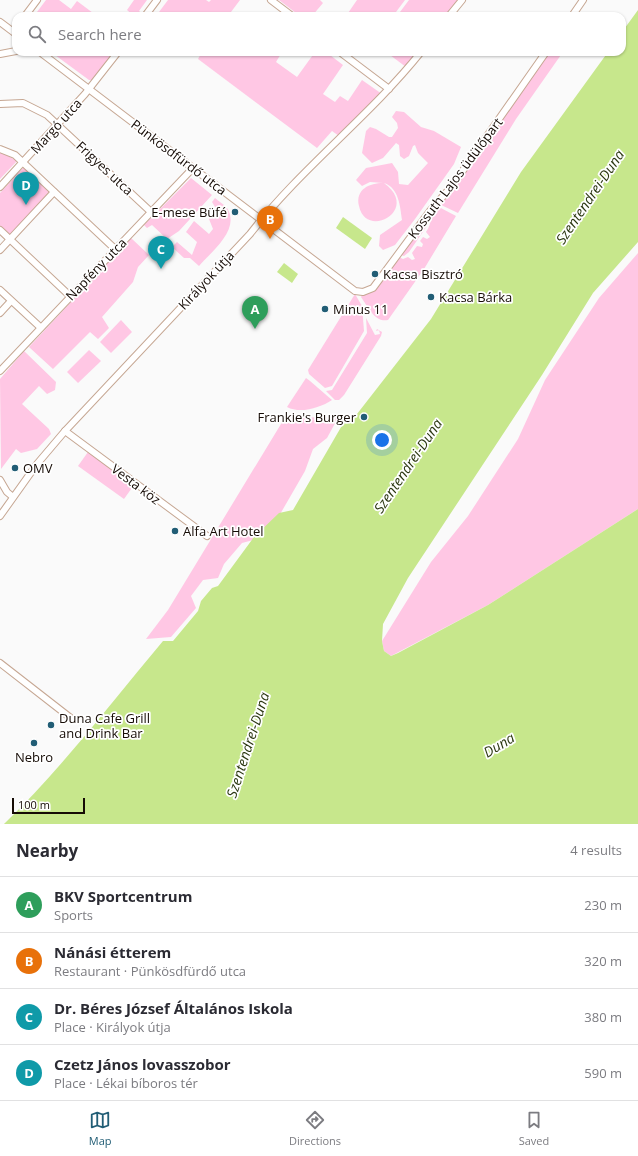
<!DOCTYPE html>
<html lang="en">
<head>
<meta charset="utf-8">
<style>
	body { margin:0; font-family:"Open Sans",sans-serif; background:#f7f7f7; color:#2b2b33 }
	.scale { position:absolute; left:12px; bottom:10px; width:73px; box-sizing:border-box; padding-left:4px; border:2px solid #150b05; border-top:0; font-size:11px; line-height:14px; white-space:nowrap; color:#150b05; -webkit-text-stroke:3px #fff; paint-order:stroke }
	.you { position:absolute; left:382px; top:440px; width:14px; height:14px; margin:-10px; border:3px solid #fff; border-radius:50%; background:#1a73e8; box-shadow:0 0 0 6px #1a73e833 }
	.badge { display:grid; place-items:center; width:26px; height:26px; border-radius:50%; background:#215d75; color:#fff; font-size:13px; font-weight:700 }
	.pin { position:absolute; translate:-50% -33px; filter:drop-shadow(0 1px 2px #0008) }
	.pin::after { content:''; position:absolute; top:21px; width:14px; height:12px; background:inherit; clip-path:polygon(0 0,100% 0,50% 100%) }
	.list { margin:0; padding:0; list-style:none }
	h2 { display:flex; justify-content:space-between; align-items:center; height:52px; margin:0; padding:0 16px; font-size:17px }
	h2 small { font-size:13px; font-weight:400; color:#7c7c81 }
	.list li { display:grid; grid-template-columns:26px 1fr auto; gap:12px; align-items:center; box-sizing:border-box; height:56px; padding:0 16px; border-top:1px solid #e1e1e2 }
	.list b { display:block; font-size:15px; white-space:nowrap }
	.list p { margin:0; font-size:13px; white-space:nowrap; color:#7c7c81 }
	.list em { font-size:13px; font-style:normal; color:#7c7c81 }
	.icon { flex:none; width:22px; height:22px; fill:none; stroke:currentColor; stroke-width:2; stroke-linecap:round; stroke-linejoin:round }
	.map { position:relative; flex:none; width:638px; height:824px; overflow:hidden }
	.search { position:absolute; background:#fff; box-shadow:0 1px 3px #0004; left:12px; right:12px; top:12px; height:44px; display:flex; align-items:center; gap:10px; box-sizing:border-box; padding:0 14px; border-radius:12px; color:#7c7c81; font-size:15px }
	.sheet { height:276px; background:#fff }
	nav { display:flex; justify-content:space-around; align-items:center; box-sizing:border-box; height:56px; border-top:1px solid #e1e1e2; background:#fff; font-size:11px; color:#7c7c81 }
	nav a { display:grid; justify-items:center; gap:2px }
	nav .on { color:#215d75 }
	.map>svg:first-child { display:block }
	.green { fill:#ffc7e4 }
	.water { fill:#c7e78c }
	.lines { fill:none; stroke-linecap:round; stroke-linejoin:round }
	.minor-casing { stroke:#c6a793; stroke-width:8 }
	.minor { stroke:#fff; stroke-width:6 }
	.poi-dot { fill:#215d75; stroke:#fff; stroke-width:1.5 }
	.labels { text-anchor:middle; stroke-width:3.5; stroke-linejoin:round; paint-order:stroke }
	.street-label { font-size:13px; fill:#150b05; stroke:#fff }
	.poi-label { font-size:13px; fill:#150b05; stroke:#fff; text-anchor:start }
	.water-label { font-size:14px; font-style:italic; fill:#2c3812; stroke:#fff }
</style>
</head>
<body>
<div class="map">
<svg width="638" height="824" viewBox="0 0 638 824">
	<rect width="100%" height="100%" fill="#fafafa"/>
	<!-- green -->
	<g class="green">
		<path d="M 46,0 L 59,0 L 71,9 L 77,1 L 97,16 L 34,16 Z"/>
		<path d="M 134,0 L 147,0 L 139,11 L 143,14 L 141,16 L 134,16 L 127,10 Z"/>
		<path d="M 168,0 L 206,0 L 209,2 L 211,0 L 240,0 L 228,16 L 156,16 Z"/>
		<path d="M 279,0 L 320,0 L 323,3 L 312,16 L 300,16 Z"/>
		<path d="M 357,0 L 405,0 L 393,16 L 346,16 Z"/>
		<path d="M 409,0 L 458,0 L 447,16 L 397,16 Z"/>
		<path d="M 51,52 L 115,52 L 94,80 L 89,80 Z"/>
		<path d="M 202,52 L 282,52 L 276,62 L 297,77 L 315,52 L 326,52 L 343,65 L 323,94 L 335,102 L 340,96 L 348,101 L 362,80 L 382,94 L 339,136 L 332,131 L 317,148 L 198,59 Z"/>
		<path d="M 386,52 L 419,52 L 406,67 Z"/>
		<path d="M 549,52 L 563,52 L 516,119 L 458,213 L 439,204 L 460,179 Z"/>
		<path d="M 396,111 L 404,112 L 421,127 L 434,131 L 461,147 L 454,164 L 415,219 L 395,245 L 383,250 L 379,246 L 380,235 L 402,220 C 400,206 399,188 384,183 C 421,210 366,240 359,206 C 355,189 370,183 383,183 L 370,182 L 362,186 L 356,180 L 366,168 L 392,163 L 398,172 L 399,184 L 408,185 L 428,163 L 418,153 L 415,145 L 413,146 L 409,156 L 404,159 L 400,156 L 399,145 L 396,143 L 383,158 L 372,163 L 362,153 L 366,131 L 370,127 L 376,129 L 389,137 L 392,137 L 398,128 L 397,123 L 392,117 Z"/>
		<path d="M 1,152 L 17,161 L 0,179 L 0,153 Z"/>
		<path d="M 24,167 L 51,192 L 10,236 L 0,226 L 0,193 Z"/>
		<path d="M 191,178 L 212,195 L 179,231 L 167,239 L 152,225 L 147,228 L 144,225 Z"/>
		<path d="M 215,198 C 218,201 224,204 227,208 C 241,229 211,252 199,266 L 190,258 L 184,258 L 172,247 L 177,242 L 192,255 L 197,242 L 186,232 L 194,221 L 209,234 L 213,229 L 209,219 L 217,210 L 212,202 Z"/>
		<path d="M 437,206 L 456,216 L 424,269 L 388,320 C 375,323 368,307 361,297 L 362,295 L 374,290 L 399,257 L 403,259 L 408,257 L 412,260 L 415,259 L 412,253 L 417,246 L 422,247 L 423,244 L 420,241 L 423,237 L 427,239 L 430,237 L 426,232 C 433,222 429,216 437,206 Z"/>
		<path d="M 426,221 L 427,226 L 409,252 L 404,256 L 401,255 Z"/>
		<path d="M 131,238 L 149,255 L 138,267 L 133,282 L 102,317 L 109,328 L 98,339 L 90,332 L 53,369 L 29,347 Z"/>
		<path d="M 638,253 L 638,509 L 488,605 L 391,656 L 384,651 L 382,641 L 431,562 L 468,516 L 518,439 L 545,380 L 599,298 Z"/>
		<path d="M 355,294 L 362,306 L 364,331 L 332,386 L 325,388 L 309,374 L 308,370 Z"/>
		<path d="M 366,318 L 375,335 L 380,334 L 379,330 L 376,331 L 377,329 L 382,332 L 381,336 L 344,395 L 339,400 L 335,400 L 326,391 L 332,390 L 367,333 Z"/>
		<path d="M 121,320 L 132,332 L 111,353 L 100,342 Z"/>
		<path d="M 89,350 L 101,361 L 78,383 L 67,372 Z"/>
		<path d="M 24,351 L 56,382 L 55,390 L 47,394 L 39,386 L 22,404 L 49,429 L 51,434 L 37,449 L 21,453 L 16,449 L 1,469 L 0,379 Z"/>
		<path d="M 306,378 L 310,381 L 332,400 C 320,408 300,414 287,407 Z"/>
		<path d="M 339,416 L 327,438 L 313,449 L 305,471 L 275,523 L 261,538 L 242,543 L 224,564 L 218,578 L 203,580 L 191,596 L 196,608 L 171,637 L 146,639 L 168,610 L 284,419 Z"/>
		<path d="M 88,452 L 134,485 L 124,499 L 78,466 Z"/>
	</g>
	<!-- water -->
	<g class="water">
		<path d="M 638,10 L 638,242 L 593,293 L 542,375 L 408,578 L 383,624 L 382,641 L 384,651 L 391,656 L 398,653 L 488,605 L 638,509 L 638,824 L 4,824 C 62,768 111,703 163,641 L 173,641 L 198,611 L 201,601 L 212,588 L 218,586 L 254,537 L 279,513 L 293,510 L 344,422 L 357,414 L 431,319 L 521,172 L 608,52 L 622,52 L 622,32 Z"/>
		<path d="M 343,217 L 372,238 L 365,249 L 336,228 Z"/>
		<path d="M 284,263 L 298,274 L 292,283 L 277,272 Z"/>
	</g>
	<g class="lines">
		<!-- minor casing -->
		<g class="minor-casing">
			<g id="minor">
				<path d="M 271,0 L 292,16"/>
				<path d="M 25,16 L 37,0"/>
				<path d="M 145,16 L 157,0"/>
				<path d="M 449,16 L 462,0"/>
				<path d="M 572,16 L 583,0"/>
				<path d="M 0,22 L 16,34"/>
				<path d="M 40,52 L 355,291 L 363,292 L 373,288 L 430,211 L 452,186 L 546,52"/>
				<path d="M 340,52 L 389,89"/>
				<path d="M 0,54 L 16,51"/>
				<path d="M 0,104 L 23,103 L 47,115 L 151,212"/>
				<path d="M 0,149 L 15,155 L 115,249"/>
				<path d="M 0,187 L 85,94 L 118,52"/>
				<path d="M 0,230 L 70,296"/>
				<path d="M 0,250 L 54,192"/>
				<path d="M 0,290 L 40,327"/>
				<path d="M 0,313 L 11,301"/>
				<path d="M 0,371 L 193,168"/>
				<path d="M 65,431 L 207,536"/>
				<path d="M 0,480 L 7,492 L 13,497"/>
				<path d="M 0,516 L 37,464 L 65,431 L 250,234 C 301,168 369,117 421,52"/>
				<path d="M 0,663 L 72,719"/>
			</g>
		</g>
		<!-- minor -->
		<use href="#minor" class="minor"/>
	</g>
	<!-- markers -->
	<g class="poi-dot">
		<circle cx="235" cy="212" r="4"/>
		<circle cx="375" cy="274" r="4"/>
		<circle cx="431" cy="297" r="4"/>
		<circle cx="325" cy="309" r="4"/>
		<circle cx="364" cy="417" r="4"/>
		<circle cx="15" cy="468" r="4"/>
		<circle cx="175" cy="531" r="4"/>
		<circle cx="51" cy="725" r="4"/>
		<circle cx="34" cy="743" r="4"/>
	</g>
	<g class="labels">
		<!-- street labels -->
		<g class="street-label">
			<text transform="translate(56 126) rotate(-48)" y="5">Margó utca</text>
			<text transform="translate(179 157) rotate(37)" y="5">Pünkösdfürdő utca</text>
			<text transform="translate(105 168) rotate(43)" y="5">Frigyes utca</text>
			<text transform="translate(455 178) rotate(-53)" y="5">Kossuth Lajos üdülőpart</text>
			<text transform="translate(96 269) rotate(-46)" y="5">Napfény utca</text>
			<text transform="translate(206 280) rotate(-47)" y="5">Királyok útja</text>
			<text transform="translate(136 484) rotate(37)" y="5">Vesta köz</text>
		</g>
		<!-- poi labels -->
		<g class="poi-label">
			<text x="227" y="217" text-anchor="end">E-mese Büfé</text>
			<text x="383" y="279">Kacsa Bisztró</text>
			<text x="439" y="302">Kacsa Bárka</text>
			<text x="333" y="314">Minus 11</text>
			<text x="356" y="422" text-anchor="end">Frankie's Burger</text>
			<text x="23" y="473">OMV</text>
			<text x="183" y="536">Alfa Art Hotel</text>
			<text x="59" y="723">Duna Cafe Grill<tspan x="59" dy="15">and Drink Bar</tspan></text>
			<text x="34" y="762" text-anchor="middle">Nebro</text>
		</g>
		<!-- water labels -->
		<g class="water-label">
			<text transform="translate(590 197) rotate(-56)" y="5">Szentendrei-Duna</text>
			<text transform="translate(408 466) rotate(-56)" y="5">Szentendrei-Duna</text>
			<text transform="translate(248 745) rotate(-72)" y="5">Szentendrei-Duna</text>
			<text transform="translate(499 745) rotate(-31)" y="5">Duna</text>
		</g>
	</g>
</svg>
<div class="scale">100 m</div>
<div class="you"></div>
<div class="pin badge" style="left:255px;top:329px;background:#2e9e5b">A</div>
<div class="pin badge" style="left:270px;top:239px;background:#e8710a">B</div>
<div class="pin badge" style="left:161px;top:269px;background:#0f9aa8">C</div>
<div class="pin badge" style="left:26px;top:205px;background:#0f9aa8">D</div>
<div class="search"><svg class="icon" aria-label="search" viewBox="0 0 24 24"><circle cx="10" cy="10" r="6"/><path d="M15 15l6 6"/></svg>Search here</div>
</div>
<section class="sheet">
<h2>Nearby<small>4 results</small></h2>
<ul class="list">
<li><span class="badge" style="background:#2e9e5b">A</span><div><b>BKV Sportcentrum</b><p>Sports</p></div><em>230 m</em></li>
<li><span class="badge" style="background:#e8710a">B</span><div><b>Nánási étterem</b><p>Restaurant · Pünkösdfürdő utca</p></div><em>320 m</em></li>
<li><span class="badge" style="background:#0f9aa8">C</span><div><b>Dr. Béres József Általános Iskola</b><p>Place · Királyok útja</p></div><em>380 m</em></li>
<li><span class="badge" style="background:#0f9aa8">D</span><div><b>Czetz János lovasszobor</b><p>Place · Lékai bíboros tér</p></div><em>590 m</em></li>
</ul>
</section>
<nav>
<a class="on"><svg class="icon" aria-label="map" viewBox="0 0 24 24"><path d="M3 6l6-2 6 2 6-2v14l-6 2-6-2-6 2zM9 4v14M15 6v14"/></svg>Map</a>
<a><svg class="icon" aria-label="directions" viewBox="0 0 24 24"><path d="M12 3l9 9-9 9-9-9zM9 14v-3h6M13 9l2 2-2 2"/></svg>Directions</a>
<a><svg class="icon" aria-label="saved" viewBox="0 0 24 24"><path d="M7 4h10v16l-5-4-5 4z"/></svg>Saved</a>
</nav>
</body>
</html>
